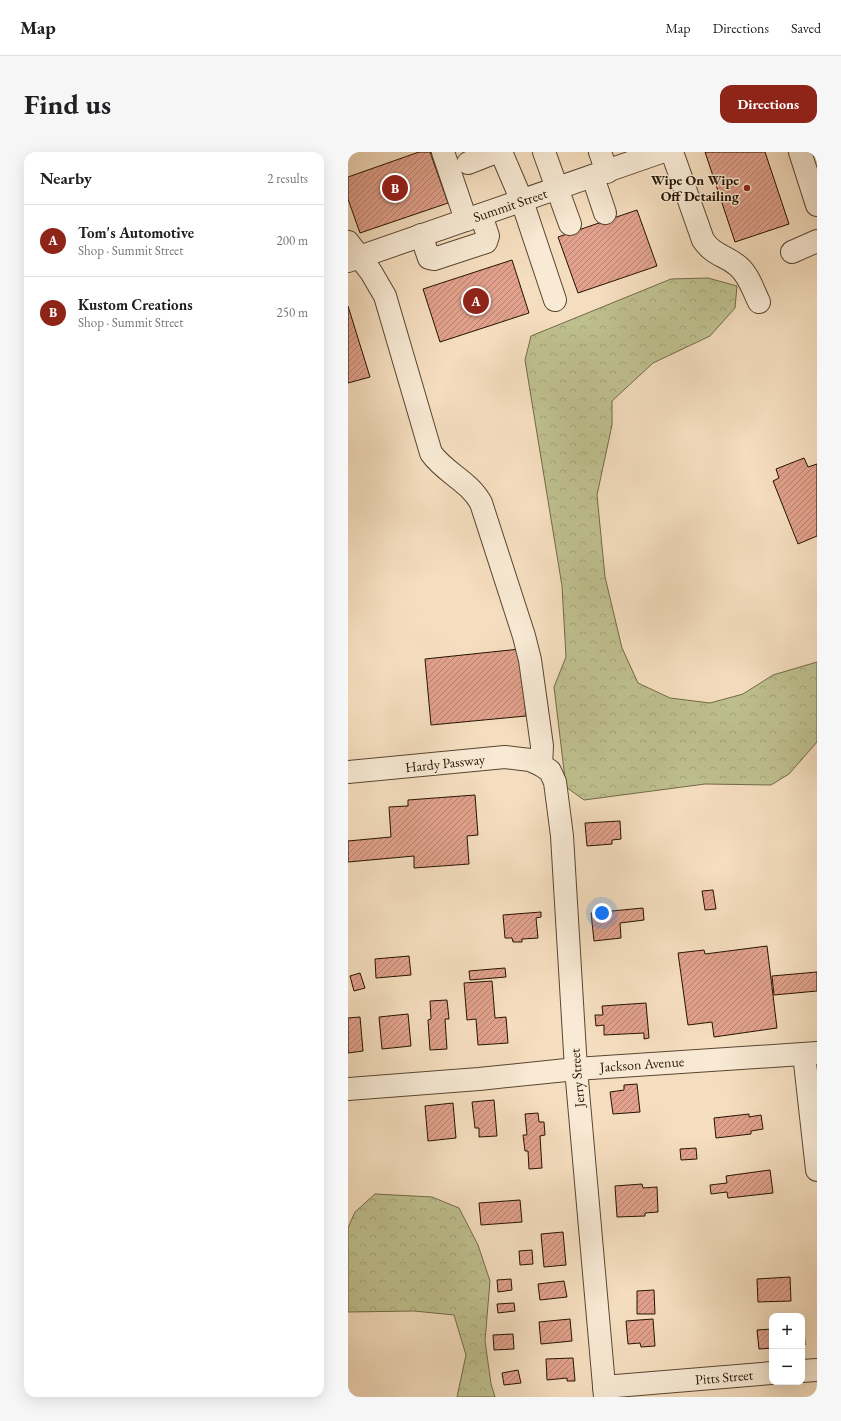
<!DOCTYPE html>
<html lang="en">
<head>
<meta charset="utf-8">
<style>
	body { margin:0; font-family:"EB Garamond",serif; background:#f6f6f6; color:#202124 }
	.controls { position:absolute; right:12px; bottom:12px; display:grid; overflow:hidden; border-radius:8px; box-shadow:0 4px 16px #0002 }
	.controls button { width:36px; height:36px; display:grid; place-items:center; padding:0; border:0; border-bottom:1px solid #e0e0e0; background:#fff; color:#202124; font:20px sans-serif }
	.you { position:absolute; left:254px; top:761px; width:14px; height:14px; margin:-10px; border:3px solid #fff; border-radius:50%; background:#1a73e8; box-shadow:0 0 0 6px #1a73e833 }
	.badge { display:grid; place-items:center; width:26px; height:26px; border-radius:50%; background:#8f2418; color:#fff; font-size:13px; font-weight:700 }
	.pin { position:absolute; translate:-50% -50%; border:2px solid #fff; box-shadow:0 1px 4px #0006 }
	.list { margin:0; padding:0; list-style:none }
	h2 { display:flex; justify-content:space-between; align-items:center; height:52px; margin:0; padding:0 16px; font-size:17px }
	h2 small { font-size:13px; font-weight:400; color:#757577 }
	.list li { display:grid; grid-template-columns:26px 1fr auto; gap:12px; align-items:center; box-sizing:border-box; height:72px; padding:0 16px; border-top:1px solid #e0e0e0 }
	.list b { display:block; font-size:15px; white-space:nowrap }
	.list p { margin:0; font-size:13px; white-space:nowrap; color:#757577 }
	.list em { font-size:13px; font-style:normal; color:#757577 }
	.map { position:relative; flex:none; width:469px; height:1245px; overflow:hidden; border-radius:12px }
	header { display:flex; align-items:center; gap:24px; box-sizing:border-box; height:56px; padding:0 20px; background:#fff; border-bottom:1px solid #e0e0e0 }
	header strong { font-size:19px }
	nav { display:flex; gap:22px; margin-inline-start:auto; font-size:14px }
	.intro { display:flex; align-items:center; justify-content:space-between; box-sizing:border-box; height:96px; padding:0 24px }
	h1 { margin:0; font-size:28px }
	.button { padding:10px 18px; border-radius:12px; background:#8f2418; color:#fff; font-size:14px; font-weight:700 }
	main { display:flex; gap:24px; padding:0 24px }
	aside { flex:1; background:#fff; border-radius:12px; box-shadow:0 4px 16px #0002 }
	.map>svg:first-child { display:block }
	.forest { fill:url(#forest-crowns); stroke:#726a48 }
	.building { fill:url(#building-hatch); stroke:#251300 }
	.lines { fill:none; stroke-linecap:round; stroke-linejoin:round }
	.minor-casing { stroke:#594630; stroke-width:24 }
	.minor { stroke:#f8ead5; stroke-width:22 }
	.poi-dot { fill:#8f2418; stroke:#f8ead5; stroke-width:1.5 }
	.labels { text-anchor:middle; stroke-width:3; stroke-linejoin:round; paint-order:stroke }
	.poi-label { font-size:14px; font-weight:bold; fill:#251300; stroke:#f8ead5; text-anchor:end }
	.street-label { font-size:14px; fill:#251300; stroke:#f8ead5 }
</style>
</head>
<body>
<header>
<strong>Map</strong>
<nav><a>Map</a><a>Directions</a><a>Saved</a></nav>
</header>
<div class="intro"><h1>Find us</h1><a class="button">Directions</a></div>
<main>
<aside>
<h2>Nearby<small>2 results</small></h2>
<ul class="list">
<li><span class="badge">A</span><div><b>Tom's Automotive</b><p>Shop · Summit Street</p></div><em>200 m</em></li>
<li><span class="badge">B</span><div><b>Kustom Creations</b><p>Shop · Summit Street</p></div><em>250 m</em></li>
</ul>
</aside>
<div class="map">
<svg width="469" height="1245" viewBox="0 0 469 1245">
	<defs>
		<pattern id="forest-crowns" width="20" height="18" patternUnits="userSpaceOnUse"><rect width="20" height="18" fill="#bfc08f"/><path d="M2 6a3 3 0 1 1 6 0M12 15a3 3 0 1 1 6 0" fill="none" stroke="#a4a47a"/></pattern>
		<pattern id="building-hatch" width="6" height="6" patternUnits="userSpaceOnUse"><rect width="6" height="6" fill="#e1a18c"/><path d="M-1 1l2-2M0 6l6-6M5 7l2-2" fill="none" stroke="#b68270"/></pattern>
	</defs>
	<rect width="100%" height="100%" fill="#f5debf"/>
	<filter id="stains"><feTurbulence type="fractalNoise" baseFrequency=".005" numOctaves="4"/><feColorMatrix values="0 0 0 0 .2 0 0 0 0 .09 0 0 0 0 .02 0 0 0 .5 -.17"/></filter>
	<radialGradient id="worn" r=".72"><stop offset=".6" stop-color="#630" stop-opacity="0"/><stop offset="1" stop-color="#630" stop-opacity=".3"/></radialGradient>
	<!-- forest -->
	<g class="forest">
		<path d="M 360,126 L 389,134 L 387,156 L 362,184 L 305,211 L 264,249 L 264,273 L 249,343 L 257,425 L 274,496 L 290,531 L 322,546 L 362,551 L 395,542 L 425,523 L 469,510 L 469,590 L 441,622 L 423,633 L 357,632 L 236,648 L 218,635 L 206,535 L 218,505 L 214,434 L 177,208 L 183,184 L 323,127 Z"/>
		<path d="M 27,1042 L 84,1045 L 111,1056 L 130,1093 L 142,1129 L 137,1189 L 143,1232 L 147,1245 L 109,1245 L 118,1203 L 106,1163 L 66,1159 L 0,1160 L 0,1076 L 7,1060 Z"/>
	</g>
	<!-- building -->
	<g class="building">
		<path d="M 71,0 L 82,0 L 100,51 L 12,81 L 0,47 L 0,25 Z"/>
		<path d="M 357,0 L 417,0 L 441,72 L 387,90 Z"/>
		<path d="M 289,58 L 309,114 L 230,141 L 210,85 Z"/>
		<path d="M 164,108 L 181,161 L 92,190 L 75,137 Z"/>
		<path d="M 0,154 L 22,225 L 0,231 Z"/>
		<path d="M 456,306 L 460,315 L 469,312 L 469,384 L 450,392 L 425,329 L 431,326 L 428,317 Z"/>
		<path d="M 172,497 L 178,564 L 83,573 L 77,507 Z"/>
		<path d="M 127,643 L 130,683 L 119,684 L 121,712 L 66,716 L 66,704 L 0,710 L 0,689 L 43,685 L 41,655 L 60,654 L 60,648 Z"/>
		<path d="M 272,669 L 273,687 L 264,688 L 264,692 L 239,694 L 237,671 Z"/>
		<path d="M 365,738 L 368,757 L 357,758 L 354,739 Z"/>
		<path d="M 295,756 L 296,768 L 272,771 L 273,786 L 246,789 L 243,761 Z"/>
		<path d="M 193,760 L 193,765 L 188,766 L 190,786 L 174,787 L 174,790 L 165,790 L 164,786 L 157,786 L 155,763 Z"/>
		<path d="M 419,794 L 429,876 L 366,885 L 364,870 L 340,873 L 330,801 L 356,798 L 357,802 Z"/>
		<path d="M 61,804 L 63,823 L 28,826 L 27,807 Z"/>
		<path d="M 157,816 L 158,825 L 122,828 L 121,819 Z"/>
		<path d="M 469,820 L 469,839 L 426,843 L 424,824 Z"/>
		<path d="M 12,821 L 17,836 L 6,839 L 2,824 Z"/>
		<path d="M 144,829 L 147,866 L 158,865 L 160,891 L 130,893 L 128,867 L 119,868 L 116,831 Z"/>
		<path d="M 99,848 L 101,867 L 97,867 L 99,897 L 82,898 L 80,868 L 83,867 L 82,849 Z"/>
		<path d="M 298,851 L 301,886 L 296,887 L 296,881 L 256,883 L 256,873 L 248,874 L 247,863 L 255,863 L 254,854 Z"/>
		<path d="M 60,862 L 63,894 L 34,897 L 31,865 Z"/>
		<path d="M 12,865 L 15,899 L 0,901 L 0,866 Z"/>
		<path d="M 289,932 L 292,960 L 265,962 L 262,940 L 276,938 L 276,933 Z"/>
		<path d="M 146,948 L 149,984 L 131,985 L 131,976 L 127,976 L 124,950 Z"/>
		<path d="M 105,951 L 108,986 L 80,989 L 77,954 Z"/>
		<path d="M 190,961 L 191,970 L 196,970 L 197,983 L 192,984 L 194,1016 L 181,1017 L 180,999 L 177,999 L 175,983 L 179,983 L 177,962 Z"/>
		<path d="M 401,962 L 401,965 L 413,963 L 415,977 L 403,979 L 403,982 L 368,986 L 366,966 Z"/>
		<path d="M 348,996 L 349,1007 L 333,1008 L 332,997 Z"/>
		<path d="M 422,1018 L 425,1041 L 380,1046 L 379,1040 L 363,1042 L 362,1033 L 379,1031 L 378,1024 Z"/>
		<path d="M 294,1032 L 295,1036 L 309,1035 L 310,1060 L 297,1061 L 297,1064 L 269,1065 L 267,1034 Z"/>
		<path d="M 172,1048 L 174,1070 L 133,1073 L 131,1051 Z"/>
		<path d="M 215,1080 L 218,1113 L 196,1115 L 193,1082 Z"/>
		<path d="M 184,1098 L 185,1112 L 172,1113 L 171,1099 Z"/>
		<path d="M 442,1125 L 443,1149 L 410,1150 L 409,1127 Z"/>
		<path d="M 163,1127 L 164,1138 L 150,1140 L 149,1128 Z"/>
		<path d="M 216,1129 L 219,1145 L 192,1148 L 190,1132 Z"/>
		<path d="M 306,1138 L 307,1162 L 289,1162 L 289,1139 Z"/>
		<path d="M 166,1151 L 167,1159 L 150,1161 L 149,1152 Z"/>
		<path d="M 222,1167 L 224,1189 L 193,1192 L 191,1170 Z"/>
		<path d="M 305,1167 L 307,1194 L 293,1195 L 292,1191 L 280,1192 L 278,1169 Z"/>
		<path d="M 454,1174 L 456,1174 L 457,1193 L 454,1193 Z"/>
		<path d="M 424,1177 L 424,1196 L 411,1197 L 409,1178 Z"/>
		<path d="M 165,1182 L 166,1197 L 146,1198 L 145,1183 Z"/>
		<path d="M 225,1206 L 227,1229 L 219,1229 L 219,1226 L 199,1228 L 198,1207 Z"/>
		<path d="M 170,1218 L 173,1231 L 156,1233 L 154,1221 Z"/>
	</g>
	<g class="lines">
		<!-- minor casing -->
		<g class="minor-casing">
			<g id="minor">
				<path d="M 95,0 L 118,68"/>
				<path d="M 153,0 L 174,49 L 207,148"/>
				<path d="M 196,0 L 222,72"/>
				<path d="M 252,0 L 259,20"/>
				<path d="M 324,0 L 355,88 C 366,104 377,103 390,114 C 401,123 405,138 411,150"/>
				<path d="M 452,0 L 469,53"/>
				<path d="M 120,11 L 148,0"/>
				<path d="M 245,25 L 257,61"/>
				<path d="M 73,83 L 81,106 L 86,107 L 138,90 L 140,84 L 133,63"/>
				<path d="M 0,90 L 23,120 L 37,144 L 83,301 C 97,321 121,329 133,351 L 176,484 L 182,508 L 194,594 L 193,613"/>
				<path d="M 444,100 L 469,89"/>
				<path d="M 0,109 L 313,0"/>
				<path d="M 0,620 L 157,605 L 182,608 L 193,613 L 202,619 L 207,630 L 214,684 L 228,917 L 257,1245"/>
				<path d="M 456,902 L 469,1018"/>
				<path d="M 0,937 L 131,927 L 228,917 L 469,901"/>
				<path d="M 454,1219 L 469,1218"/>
				<path d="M 256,1235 L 424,1221"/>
			</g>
		</g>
		<!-- minor -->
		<use href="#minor" class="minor"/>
	</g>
	<!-- markers -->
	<circle class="poi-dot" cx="399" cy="36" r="4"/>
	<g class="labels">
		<!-- poi labels -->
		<g class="poi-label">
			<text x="391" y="33">Wipe On Wipe<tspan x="391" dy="16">Off Detailing</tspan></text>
		</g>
		<!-- street labels -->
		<g class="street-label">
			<text transform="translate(162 53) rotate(-19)" y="5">Summit Street</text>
			<text transform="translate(97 611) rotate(-6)" y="5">Hardy Passway</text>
			<text transform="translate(294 912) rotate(-4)" y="5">Jackson Avenue</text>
			<text transform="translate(229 926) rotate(-95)" y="5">Jerry Street</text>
			<text transform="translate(376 1225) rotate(-5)" y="5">Pitts Street</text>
		</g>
	</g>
	<rect width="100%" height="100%" filter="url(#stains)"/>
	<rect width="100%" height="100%" fill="url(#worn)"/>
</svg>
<div class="controls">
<button>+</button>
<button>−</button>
</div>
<div class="you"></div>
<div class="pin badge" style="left:128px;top:149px">A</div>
<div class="pin badge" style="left:47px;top:36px">B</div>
</div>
</main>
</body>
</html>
